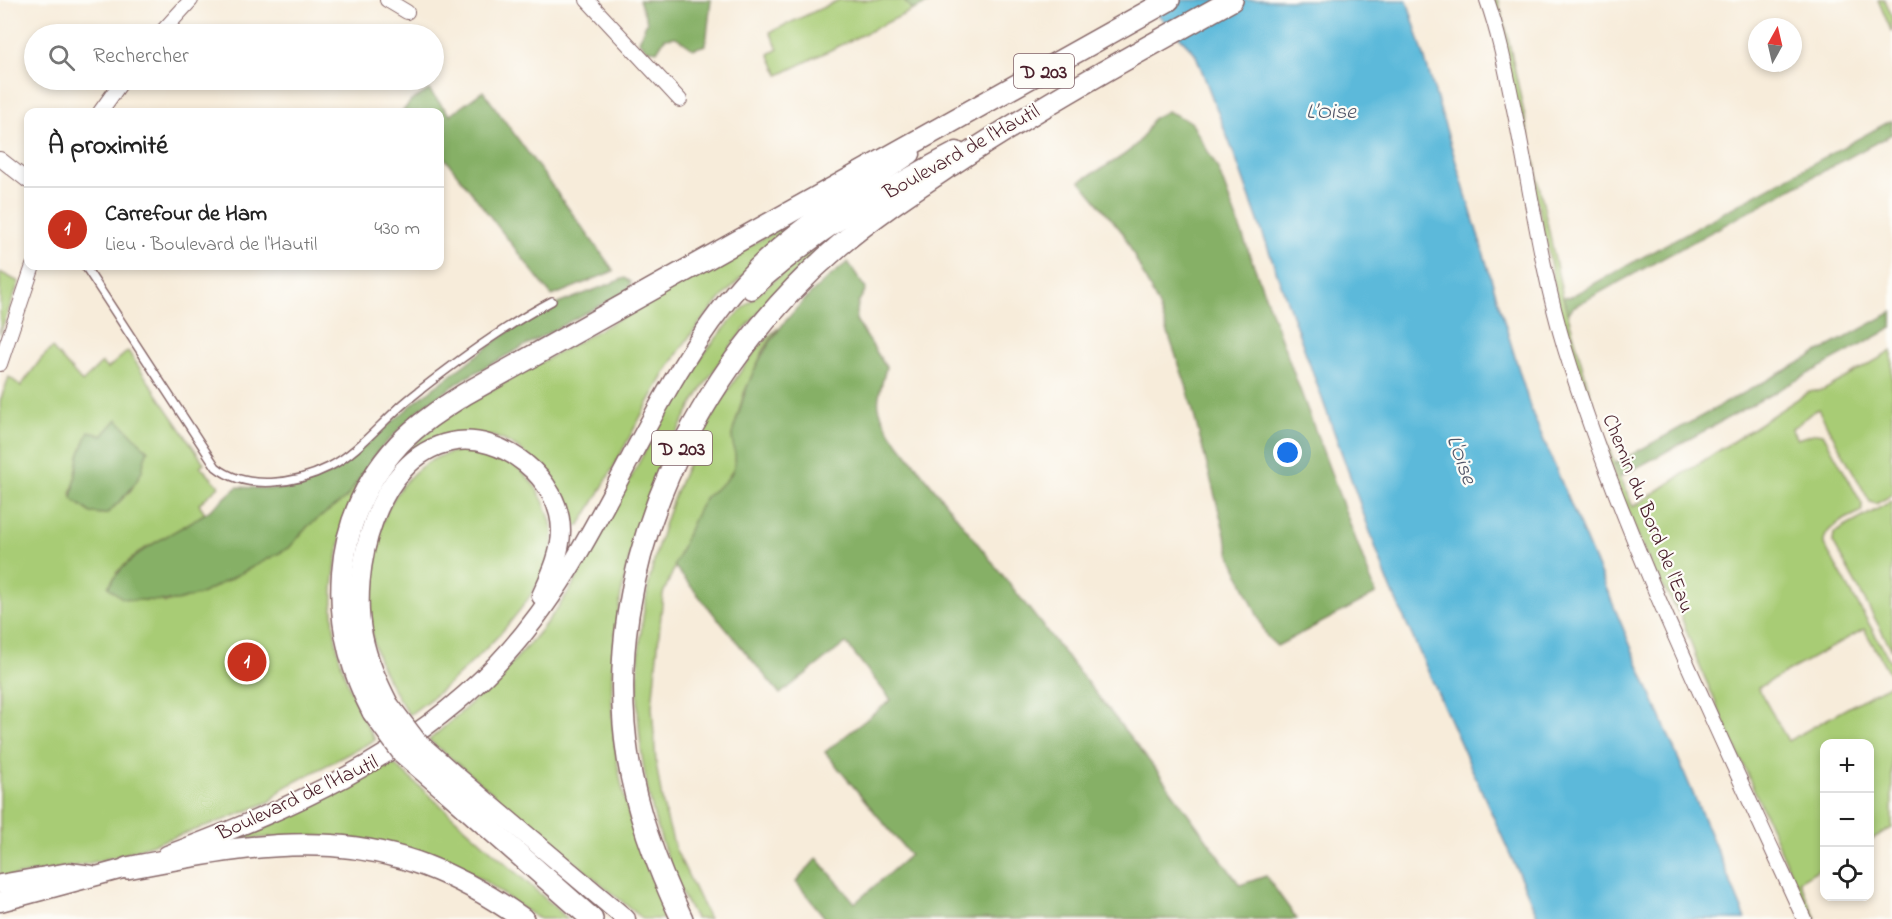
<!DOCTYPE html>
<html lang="fr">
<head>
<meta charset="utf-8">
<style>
	body { margin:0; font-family:"Indie Flower",sans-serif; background:#f6f6f6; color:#222 }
	.controls { position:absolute; right:18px; bottom:18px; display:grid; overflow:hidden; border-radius:12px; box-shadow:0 3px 9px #0003 }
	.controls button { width:54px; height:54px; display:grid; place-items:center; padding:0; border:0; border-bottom:2px solid #e0e0e0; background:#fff; color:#222; font:30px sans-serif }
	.compass { position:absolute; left:1748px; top:18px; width:54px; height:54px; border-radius:50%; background:#fff; box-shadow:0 3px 9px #0003; rotate:8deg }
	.you { position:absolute; left:1288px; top:453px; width:21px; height:21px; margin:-15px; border:4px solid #fff; border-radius:50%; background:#1a73e8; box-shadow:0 0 0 9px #1a73e833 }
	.badge { display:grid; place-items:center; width:39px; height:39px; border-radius:50%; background:#c8321e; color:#fff; font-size:20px; font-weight:700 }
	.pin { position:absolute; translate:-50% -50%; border:3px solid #fff; box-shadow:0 2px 6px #0006 }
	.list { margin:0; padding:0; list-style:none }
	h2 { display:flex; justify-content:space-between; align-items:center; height:78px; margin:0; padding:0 24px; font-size:26px }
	h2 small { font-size:20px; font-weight:400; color:#767676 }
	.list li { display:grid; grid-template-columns:39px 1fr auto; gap:18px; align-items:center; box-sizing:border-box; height:84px; padding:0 24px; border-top:2px solid #e0e0e0 }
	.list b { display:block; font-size:22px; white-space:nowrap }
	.list p { margin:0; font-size:20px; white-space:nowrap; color:#767676 }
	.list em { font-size:20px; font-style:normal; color:#767676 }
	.icon { flex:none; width:33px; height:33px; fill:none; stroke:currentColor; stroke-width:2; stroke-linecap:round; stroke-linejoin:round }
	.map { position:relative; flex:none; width:1892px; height:919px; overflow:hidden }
	.search { position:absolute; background:#fff; box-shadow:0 3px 9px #0003; left:24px; top:24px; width:420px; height:66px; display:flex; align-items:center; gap:15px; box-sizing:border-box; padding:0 21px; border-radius:33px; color:#767676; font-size:22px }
	.panel { position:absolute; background:#fff; box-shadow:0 3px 9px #0003; left:24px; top:108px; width:420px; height:162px; border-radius:12px }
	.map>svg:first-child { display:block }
	.green { fill:#a8cc75; stroke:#797650; stroke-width:1.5; fill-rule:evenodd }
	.forest { fill:#86b066; stroke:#686848; stroke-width:1.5 }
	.water { fill:#5cb9da; stroke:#536c82; stroke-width:1.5 }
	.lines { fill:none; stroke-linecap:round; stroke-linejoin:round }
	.lane-casing { stroke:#876768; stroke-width:10 }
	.street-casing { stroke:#876768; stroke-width:16 }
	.secondary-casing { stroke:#876768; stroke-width:21 }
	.primary-casing { stroke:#876768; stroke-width:24 }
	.lane { stroke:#fff; stroke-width:7 }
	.street { stroke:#fff; stroke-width:14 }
	.secondary { stroke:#fff; stroke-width:18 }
	.primary { stroke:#fff; stroke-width:21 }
	.secondary-bridge-casing { stroke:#876768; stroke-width:21; stroke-linecap:butt }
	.primary-bridge-casing { stroke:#876768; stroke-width:24; stroke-linecap:butt }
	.secondary-bridge { stroke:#fff; stroke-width:18 }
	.primary-bridge { stroke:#fff; stroke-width:21 }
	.labels { text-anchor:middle; stroke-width:4.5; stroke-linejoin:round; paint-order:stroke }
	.shield { fill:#fdfcf7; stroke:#806168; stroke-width:1.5 }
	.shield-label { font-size:20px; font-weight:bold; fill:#4a1f2b }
	.street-label { font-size:21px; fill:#4a1f2b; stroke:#fdfcf7 }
	.water-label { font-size:22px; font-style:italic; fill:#505568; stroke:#fdfcf7 }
</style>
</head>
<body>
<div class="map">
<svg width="1892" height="919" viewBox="0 0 1892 919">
	<rect width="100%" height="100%" fill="#fdfcf7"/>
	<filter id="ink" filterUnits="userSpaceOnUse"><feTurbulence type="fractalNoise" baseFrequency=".0167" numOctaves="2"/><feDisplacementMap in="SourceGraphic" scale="12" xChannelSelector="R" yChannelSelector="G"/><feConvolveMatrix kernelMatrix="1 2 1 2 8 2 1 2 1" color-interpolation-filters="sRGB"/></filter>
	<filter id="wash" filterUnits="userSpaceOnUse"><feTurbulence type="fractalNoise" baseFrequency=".008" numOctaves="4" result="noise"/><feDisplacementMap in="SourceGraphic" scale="24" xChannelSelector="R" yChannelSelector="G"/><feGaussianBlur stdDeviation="1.35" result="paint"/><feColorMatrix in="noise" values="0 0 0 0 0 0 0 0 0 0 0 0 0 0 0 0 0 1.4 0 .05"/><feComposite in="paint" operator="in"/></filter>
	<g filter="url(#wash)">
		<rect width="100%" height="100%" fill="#f7ecda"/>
		<!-- green -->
		<g class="green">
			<path d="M 839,0 L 906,0 L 905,2 L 913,10 L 779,75 L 769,54 L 778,49 L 770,32 Z"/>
			<path d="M 1492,0 L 1498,0 L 1507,33 L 1563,297 L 1598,422 L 1633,507 L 1808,392 L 1824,390 L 1892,351 L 1892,495 L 1876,504 L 1870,502 L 1818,409 C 1808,413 1803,423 1791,428 L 1797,439 L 1816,433 L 1823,434 L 1862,504 L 1862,511 C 1849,518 1823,526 1824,544 L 1890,661 L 1892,660 L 1892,678 L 1864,629 L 1758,688 L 1788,741 L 1892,683 L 1892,828 L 1870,840 L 1870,744 L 1824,744 L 1824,866 L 1799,881 L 1816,919 L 1811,919 L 1697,660 L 1681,616 L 1653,571 L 1618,488 L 1558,308 L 1548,250 Z"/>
			<path d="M 1878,0 L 1885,0 L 1892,16 L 1892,33 Z"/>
			<path d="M 860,216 C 825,248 788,278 758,313 C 650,436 587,620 621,782 C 630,830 650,874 668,919 L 643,919 L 429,740 C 482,695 534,647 571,588 C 622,505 656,412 718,336 C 758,287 809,253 860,216 Z"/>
			<path d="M 785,226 L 789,232 C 750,269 710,305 680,350 C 642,406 616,470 579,526 L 570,526 C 553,484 537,451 493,436 L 407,451 L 440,421 L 461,407 Z"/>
			<path d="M 0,272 L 19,282 L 0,334 Z"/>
			<path d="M 778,328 L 763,351 L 744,393 L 732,436 L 737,454 L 734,469 L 724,483 L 705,498 L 663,594 L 652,706 L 656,763 L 663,805 L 675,848 L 709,919 L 696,919 C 677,890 666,855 656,823 C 616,683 644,530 718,407 C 736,378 752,350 778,328 Z"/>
			<path d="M 52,348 L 82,382 L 102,363 L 107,369 L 128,351 L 204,463 L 200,466 L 219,486 L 199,504 L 206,514 L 140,551 L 116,573 L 165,603 L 201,594 L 289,548 L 308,526 L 346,498 L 364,473 C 321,571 320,648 375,740 L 283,788 L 271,801 L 227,819 L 118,856 L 82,865 L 0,878 L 0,401 L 9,377 L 21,386 L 41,359 ZM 136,481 L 131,490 L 107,514 L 91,513 L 71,494 L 74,484 Z"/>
			<path d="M 468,450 C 498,453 524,466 539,493 C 547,508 554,524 553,541 C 548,600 455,682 409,715 C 394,692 379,667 373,640 C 358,572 382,455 468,450 Z"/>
			<path d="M 1892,501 L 1892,650 L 1833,542 L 1834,533 Z"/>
			<path d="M 393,763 L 568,919 C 560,919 549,919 541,919 C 529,916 492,884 476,876 C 398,838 333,831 249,839 L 247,835 L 305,810 Z"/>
		</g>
		<!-- forest -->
		<g class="forest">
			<path d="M 639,0 L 711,0 L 706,45 L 693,49 L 676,37 L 665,38 L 657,51 L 646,49 L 639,41 L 647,21 Z"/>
			<path d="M 907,0 L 935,0 L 913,10 L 905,2 Z"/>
			<path d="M 429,90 L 450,115 L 483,91 L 614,271 L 552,296 L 440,152 L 440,112 L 402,112 L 411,101 Z"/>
			<path d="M 1167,111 L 1191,122 L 1218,169 L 1376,594 L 1277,646 L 1267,637 L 1230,554 L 1187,388 L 1159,307 L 1123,233 L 1080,181 C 1109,163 1140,153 1152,119 Z"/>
			<path d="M 1892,120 L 1892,134 L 1573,307 L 1568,314 L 1563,297 L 1570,297 Z"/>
			<path d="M 848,262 L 866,289 L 858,303 L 856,320 L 886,367 C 878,403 872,401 892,435 L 1157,771 L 1240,885 L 1266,876 L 1297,919 L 826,919 L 796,882 L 817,858 L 855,903 L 910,855 L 825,752 L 891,700 L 846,643 L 780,694 L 674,566 C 682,549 696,508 707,496 C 716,487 730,481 734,467 C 738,455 732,447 732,436 C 733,428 738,417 740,409 C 757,346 797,301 848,262 Z"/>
			<path d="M 625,278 L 631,282 L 628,290 L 467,377 L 420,409 L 378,451 L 346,498 L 308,526 L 289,548 L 201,594 L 177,601 L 132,600 L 122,598 L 108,587 C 130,550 169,537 204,514 C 216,507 226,496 237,487 L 276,489 L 292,487 L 335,472 L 415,402 L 516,326 L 555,305 Z"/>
			<path d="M 1892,312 L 1892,328 L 1620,477 L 1614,464 Z"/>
			<path d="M 117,419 L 148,451 C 143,459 144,466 141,473 C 133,490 119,501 107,514 L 91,513 L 72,499 L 79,456 L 89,431 L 102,436 Z"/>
		</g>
		<!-- water -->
		<path class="water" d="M 1144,0 L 1407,0 L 1531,410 L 1746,919 L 1539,919 L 1388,582 L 1237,162 L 1195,53 Z"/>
	</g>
	<g filter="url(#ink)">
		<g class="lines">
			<!-- lane casing -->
			<g class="lane-casing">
				<path id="lane" d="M 85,266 L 216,467 C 246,491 296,484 329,467 C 359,452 383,420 409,399 C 454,363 501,328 552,301"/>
			</g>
			<!-- street casing -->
			<g class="street-casing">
				<g id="street">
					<path d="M 387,0 L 407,12"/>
					<path d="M 587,0 L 680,100"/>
					<path d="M 1487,0 C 1500,37 1507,76 1515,114 C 1531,192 1542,273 1565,349 C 1626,546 1719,732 1804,919"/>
					<path d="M 160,34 L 191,0"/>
					<path d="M 100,112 L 123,80"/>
					<path d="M 0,159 L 28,181"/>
					<path d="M 0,364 L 33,266"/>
				</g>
			</g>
			<!-- secondary casing -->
			<g class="secondary-casing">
				<g id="secondary">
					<path d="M 751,290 C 813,233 883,190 957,151"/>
					<path d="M 389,704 C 378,682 368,661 363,636 C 350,573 375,457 451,442 C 502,432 561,479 561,531 C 561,554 550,576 541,596"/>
					<path d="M 454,774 L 626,919"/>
					<path d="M 167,855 C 288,809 407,759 498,663 C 603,553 642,396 743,282 C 790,230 853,193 911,154"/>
					<path d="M 0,884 L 69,872 L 92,875"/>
					<path d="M 0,902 L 141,864"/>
				</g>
			</g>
			<!-- primary casing -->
			<g class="primary-casing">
				<g id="primary">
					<path d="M 373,712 C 327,624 329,520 399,444 C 418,424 441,409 465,394 L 1169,0"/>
					<path d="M 446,790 L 592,919"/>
					<path d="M 127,868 C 282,838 386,821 523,919"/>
					<path d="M 682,919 C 657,867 637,815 628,758 C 598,565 696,368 840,245 C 876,214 915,189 954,163 C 1044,104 1138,52 1232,0"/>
				</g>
			</g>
			<!-- lane -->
			<use href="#lane" class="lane"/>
			<!-- street -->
			<use href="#street" class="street"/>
			<!-- secondary -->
			<use href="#secondary" class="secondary"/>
			<!-- primary -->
			<use href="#primary" class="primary"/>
			<!-- secondary-bridge casing -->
			<g class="secondary-bridge-casing">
				<path id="secondary-bridge" d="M 389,704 L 417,741 L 454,774"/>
			</g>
			<!-- primary-bridge casing -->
			<g class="primary-bridge-casing">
				<path id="primary-bridge" d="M 373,712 L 403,753 L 446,790"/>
			</g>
			<!-- secondary-bridge -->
			<use href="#secondary-bridge" class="secondary-bridge"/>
			<!-- primary-bridge -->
			<use href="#primary-bridge" class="primary-bridge"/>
		</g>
	</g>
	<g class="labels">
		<!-- shield labels -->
		<g class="shield">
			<rect x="1014" y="54" width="60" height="34" rx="4.5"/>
			<rect x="652" y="431" width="60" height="34" rx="4.5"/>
		</g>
		<g class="shield-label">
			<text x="1044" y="78">D 203</text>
			<text x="682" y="455">D 203</text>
		</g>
		<!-- street labels -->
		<g class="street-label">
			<text transform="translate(961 151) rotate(-29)" y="7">Boulevard de l'Hautil</text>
			<text transform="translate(1649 513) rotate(68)" y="7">Chemin du Bord de l'Eau</text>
			<text transform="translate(297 797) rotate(-25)" y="7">Boulevard de l'Hautil</text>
		</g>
		<!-- water labels -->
		<g class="water-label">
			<text x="1331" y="118">L’Oise</text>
			<text transform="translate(1463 459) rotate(70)" y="8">L'Oise</text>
		</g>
	</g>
</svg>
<div class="controls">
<button>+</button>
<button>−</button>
<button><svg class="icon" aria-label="locate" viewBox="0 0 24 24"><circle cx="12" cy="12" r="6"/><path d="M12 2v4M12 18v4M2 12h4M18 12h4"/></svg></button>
</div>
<svg class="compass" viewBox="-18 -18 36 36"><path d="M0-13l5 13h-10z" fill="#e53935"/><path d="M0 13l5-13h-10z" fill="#767676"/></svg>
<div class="you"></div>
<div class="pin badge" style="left:247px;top:662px">1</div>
<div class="search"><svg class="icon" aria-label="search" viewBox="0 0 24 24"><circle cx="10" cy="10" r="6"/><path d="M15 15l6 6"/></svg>Rechercher</div>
<section class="panel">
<h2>À proximité<small></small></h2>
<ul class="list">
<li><span class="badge">1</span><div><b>Carrefour de Ham</b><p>Lieu · Boulevard de l'Hautil</p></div><em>430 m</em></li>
</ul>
</section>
</div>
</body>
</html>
